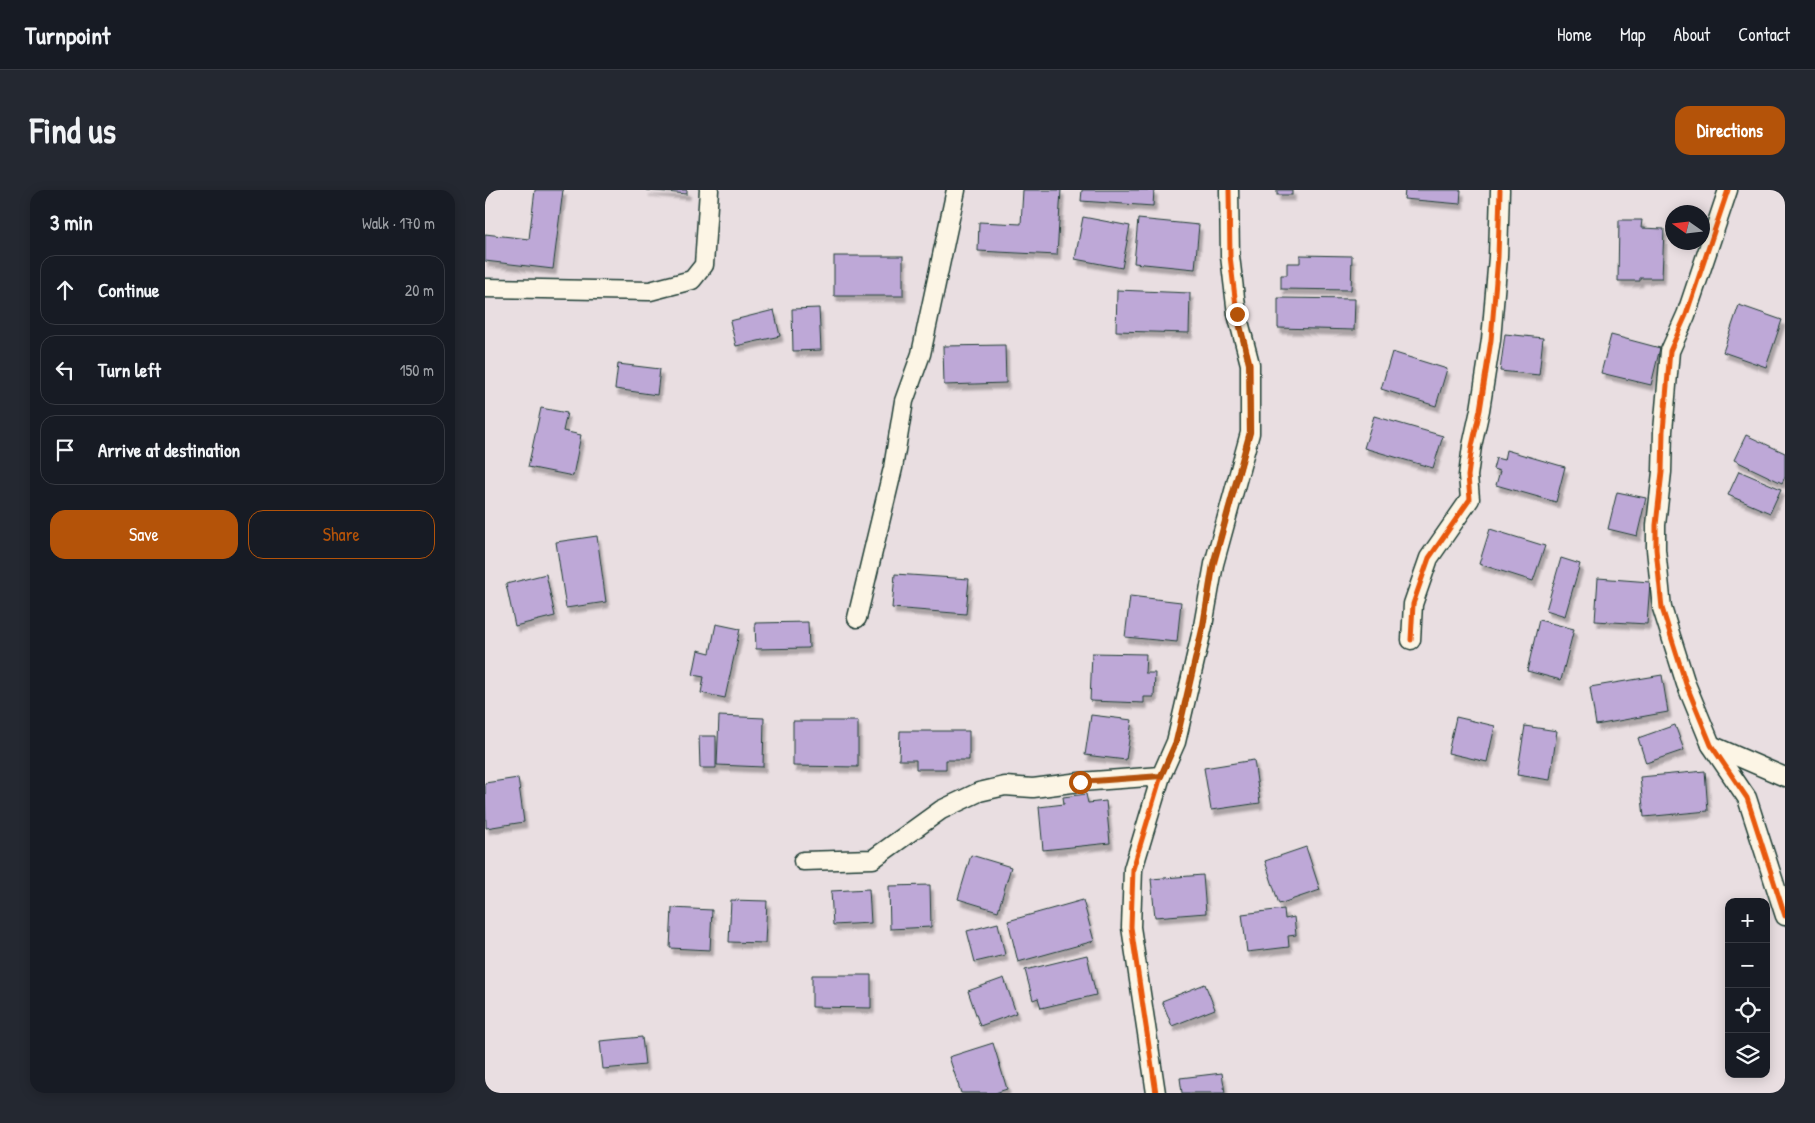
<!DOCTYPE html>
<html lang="en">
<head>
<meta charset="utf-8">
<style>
	body { margin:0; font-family:"Patrick Hand",sans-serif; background:#242831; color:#f1f3f6 }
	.controls { position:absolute; right:15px; bottom:15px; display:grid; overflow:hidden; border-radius:10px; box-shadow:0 2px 12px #0003 }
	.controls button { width:45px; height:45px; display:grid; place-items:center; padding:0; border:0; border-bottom:1px solid #363941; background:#171b24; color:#f1f3f6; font:25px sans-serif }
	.compass { position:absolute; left:1180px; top:15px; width:45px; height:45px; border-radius:50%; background:#171b24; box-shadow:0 2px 12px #0003; rotate:284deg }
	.stop { position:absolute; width:15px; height:15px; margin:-11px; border:4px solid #b45309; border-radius:50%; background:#fff }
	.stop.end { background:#b45309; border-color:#fff; box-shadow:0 1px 5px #0008 }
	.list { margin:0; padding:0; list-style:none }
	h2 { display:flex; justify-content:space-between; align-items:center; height:65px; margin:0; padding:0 20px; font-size:21px }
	h2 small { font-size:16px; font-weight:400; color:#9ea1a6 }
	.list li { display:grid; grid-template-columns:32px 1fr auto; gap:15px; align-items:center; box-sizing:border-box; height:70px; margin:0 10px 10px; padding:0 10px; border:1px solid #363941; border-radius:15px }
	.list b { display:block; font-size:19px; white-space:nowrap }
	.list em { font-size:16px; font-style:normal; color:#9ea1a6 }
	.actions { display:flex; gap:10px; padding:15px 20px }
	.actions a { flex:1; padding:11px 0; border:1px solid #b45309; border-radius:15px; text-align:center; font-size:18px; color:#b45309 }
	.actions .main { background:#b45309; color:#fff }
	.icon { flex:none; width:28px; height:28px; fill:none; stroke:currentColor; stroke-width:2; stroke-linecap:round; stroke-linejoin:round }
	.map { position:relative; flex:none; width:1300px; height:903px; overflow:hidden; border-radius:15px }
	header { display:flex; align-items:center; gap:30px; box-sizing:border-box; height:70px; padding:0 25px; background:#171b24; border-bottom:1px solid #363941 }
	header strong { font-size:24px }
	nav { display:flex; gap:28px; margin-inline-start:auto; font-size:18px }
	.intro { display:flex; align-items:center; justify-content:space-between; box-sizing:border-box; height:120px; padding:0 30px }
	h1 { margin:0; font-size:35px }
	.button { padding:12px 22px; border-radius:15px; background:#b45309; color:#fff; font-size:18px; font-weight:700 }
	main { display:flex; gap:30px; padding:0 30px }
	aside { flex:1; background:#171b24; border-radius:15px; box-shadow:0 2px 12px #0003 }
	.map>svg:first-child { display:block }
	.building { fill:#bea8d7; stroke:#1f3d34; filter:url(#shadow) }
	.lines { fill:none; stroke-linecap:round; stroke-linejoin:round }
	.minor-casing { stroke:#1f3d34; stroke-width:21 }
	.minor { stroke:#fcf5e5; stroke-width:18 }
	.cycleway-casing { stroke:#fcf5e5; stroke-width:8 }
	.cycleway { stroke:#e8590c; stroke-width:5 }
	.route { stroke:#b45309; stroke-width:6 }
</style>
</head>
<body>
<header>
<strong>Turnpoint</strong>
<nav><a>Home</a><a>Map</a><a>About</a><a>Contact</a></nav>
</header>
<div class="intro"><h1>Find us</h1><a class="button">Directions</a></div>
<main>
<aside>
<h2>3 min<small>Walk · 170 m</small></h2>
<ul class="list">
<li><svg class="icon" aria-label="ahead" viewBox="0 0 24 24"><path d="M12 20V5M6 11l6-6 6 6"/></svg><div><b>Continue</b></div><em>20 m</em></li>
<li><svg class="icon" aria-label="left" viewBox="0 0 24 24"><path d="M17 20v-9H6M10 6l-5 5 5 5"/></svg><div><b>Turn left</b></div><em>150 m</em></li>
<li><svg class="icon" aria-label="arrive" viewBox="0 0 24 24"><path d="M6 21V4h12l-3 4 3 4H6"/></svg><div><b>Arrive at destination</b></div></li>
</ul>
<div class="actions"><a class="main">Save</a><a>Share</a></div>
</aside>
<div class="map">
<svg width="1300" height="903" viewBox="0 0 1300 903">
	<defs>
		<filter id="shadow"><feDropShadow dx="3" dy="5.5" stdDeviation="1" flood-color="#0004"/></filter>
	</defs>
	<rect width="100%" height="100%" fill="#e9dee1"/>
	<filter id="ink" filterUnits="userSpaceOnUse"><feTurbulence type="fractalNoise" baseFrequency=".02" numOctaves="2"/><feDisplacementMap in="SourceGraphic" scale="10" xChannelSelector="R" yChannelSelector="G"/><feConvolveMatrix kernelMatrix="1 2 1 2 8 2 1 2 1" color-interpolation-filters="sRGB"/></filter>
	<g filter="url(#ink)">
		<!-- building -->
		<g class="building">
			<path d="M 50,0 L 78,0 L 68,79 L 0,71 L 0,44 L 44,49 Z"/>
			<path d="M 161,0 L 202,0 L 202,4 Z"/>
			<path d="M 538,0 L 576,0 L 572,65 L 493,61 L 494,32 L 536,34 Z"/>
			<path d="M 597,0 L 669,0 L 668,16 L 596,11 Z"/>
			<rect x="792" y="0" width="15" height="5"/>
			<path d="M 920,0 L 976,0 L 975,14 L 919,9 Z"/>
			<path d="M 598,27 L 645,36 L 637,78 L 590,69 Z"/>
			<path d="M 653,29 L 714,35 L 710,79 L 649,73 Z"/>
			<path d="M 1134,30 L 1157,30 L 1156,38 L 1179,39 L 1177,88 L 1155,88 L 1155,91 L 1133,91 Z"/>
			<path d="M 815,65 L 867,66 L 866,100 L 796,99 L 796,85 L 802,85 L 802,73 L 815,73 Z"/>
			<rect x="349" y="66" width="69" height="40"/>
			<path d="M 632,100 L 705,103 L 704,143 L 631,141 Z"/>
			<path d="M 793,108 L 870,109 L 869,140 L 793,138 Z"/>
			<path d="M 1254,115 L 1297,130 L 1281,177 L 1238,162 Z"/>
			<path d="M 334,118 L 336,160 L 308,161 L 307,119 Z"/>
			<path d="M 289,120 L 295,146 L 251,156 L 245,131 Z"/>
			<path d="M 1020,144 L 1058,148 L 1054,185 L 1015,181 Z"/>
			<path d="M 1126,145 L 1175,158 L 1166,195 L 1116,183 Z"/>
			<path d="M 520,155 L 521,193 L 459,195 L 458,156 Z"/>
			<path d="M 907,162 L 962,179 L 951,216 L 896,199 Z"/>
			<path d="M 133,174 L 175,179 L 172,205 L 130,199 Z"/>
			<path d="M 56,218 L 82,223 L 78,241 L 96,245 L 88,286 L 43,277 Z"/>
			<path d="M 889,226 L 958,246 L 948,278 L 879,258 Z"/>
			<path d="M 1261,245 L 1300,263 L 1300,287 L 1297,293 L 1249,270 Z"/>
			<path d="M 1021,260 L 1080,277 L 1071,312 L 1011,295 L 1015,281 L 1008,279 L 1011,268 L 1019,270 Z"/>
			<path d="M 1254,281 L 1296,299 L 1285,323 L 1243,305 Z"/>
			<path d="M 1132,302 L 1161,308 L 1152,346 L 1123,339 Z"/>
			<path d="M 1005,339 L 1060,356 L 1048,391 L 994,374 Z"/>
			<path d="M 112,346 L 121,412 L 81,418 L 71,352 Z"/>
			<path d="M 1076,368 L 1095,374 L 1080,426 L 1061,420 Z"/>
			<path d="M 61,384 L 70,426 L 30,436 L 21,394 Z"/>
			<path d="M 410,384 L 484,389 L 481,424 L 407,418 Z"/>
			<path d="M 1113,388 L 1165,392 L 1162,434 L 1110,431 Z"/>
			<path d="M 645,406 L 696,412 L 692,452 L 640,447 Z"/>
			<path d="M 1054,430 L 1089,439 L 1076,490 L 1042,481 Z"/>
			<path d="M 323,432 L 324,458 L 271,459 L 270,433 Z"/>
			<path d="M 231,434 L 255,439 L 240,508 L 216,503 L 219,487 L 208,485 L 213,460 L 225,463 Z"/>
			<path d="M 607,463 L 661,464 L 660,483 L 670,483 L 669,507 L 659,507 L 659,513 L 605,511 Z"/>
			<path d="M 1177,485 L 1183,522 L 1111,535 L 1105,497 Z"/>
			<path d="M 606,525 L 647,530 L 641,570 L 600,565 Z"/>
			<path d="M 234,526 L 279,528 L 278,577 L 232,575 Z"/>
			<path d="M 971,527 L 1010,536 L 1002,572 L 963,563 Z"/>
			<path d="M 308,531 L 373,531 L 373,577 L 308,576 Z"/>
			<path d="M 1190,535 L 1199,560 L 1161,573 L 1153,548 Z"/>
			<path d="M 1040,536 L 1072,541 L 1065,590 L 1032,585 Z"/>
			<path d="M 415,541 L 484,541 L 484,570 L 461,570 L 461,579 L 431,579 L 431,570 L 414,570 Z"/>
			<path d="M 214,546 L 231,546 L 231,578 L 215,578 Z"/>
			<path d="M 769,570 L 775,613 L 726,620 L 719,578 Z"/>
			<path d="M 1220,581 L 1223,621 L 1159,627 L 1155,587 Z"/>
			<path d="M 33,588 L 39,632 L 1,638 L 0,593 Z"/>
			<path d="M 601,604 L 603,613 L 621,611 L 625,653 L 558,660 L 554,617 L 579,614 L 578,607 Z"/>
			<path d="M 821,657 L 835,700 L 794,714 L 780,671 Z"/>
			<path d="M 486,665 L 526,677 L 513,721 L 473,709 Z"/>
			<path d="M 718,685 L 721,723 L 670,727 L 666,689 Z"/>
			<path d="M 445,695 L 446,737 L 405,739 L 404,696 Z"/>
			<path d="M 384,699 L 386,733 L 348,735 L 346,701 Z"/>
			<path d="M 246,710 L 282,711 L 280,753 L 244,752 Z"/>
			<path d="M 598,710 L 609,751 L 533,772 L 523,731 Z"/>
			<path d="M 187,718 L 227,720 L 225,760 L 185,758 Z"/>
			<path d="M 799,719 L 800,729 L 809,727 L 811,745 L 803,746 L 804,757 L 762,762 L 757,724 Z"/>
			<path d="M 513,733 L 520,765 L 490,772 L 482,741 Z"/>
			<path d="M 602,765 L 611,805 L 556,818 L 553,808 L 548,810 L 540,780 Z"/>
			<path d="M 327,785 L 386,785 L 386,818 L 327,817 Z"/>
			<path d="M 519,788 L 531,823 L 495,836 L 483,801 Z"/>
			<path d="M 720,794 L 730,819 L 687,836 L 677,811 Z"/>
			<path d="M 157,847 L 160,875 L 118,879 L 115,851 Z"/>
			<path d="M 508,853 L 522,899 L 510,903 L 476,903 L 464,867 Z"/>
			<path d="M 737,883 L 740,903 L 697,903 L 695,888 Z"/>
		</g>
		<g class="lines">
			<!-- minor casing -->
			<g class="minor-casing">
				<g id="minor">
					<path d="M 1243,0 L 1201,125 L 1185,161 L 1178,241 L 1177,282 L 1171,335 L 1171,359 L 1177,418 L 1201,494 L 1226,555 L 1262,608 L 1300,726"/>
					<path d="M 0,98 L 165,101 L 207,90 L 219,75 L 224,0"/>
					<path d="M 372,428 L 408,278 L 419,211 L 436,164 L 471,0"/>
					<path d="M 926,450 L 928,414 L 944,368 L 985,309 L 983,286 L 987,256 L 995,220 L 1006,150 L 1013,67 L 1015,0"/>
					<path d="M 1226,555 L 1300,587"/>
					<path d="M 318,671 L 388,669 L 456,620 L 494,602 L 520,596 L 548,598 L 595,592 L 676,586"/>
					<path d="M 671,903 L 646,737 L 648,679 L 676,586 L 691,552 L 718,436 L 729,374 L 765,243 L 765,174 L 752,124 L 745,66 L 744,0"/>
				</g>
			</g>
			<!-- minor -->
			<use href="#minor" class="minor"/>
			<!-- cycleway casing -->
			<g class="cycleway-casing">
				<g id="cycleway">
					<path d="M 1243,0 L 1201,125 L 1185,161 L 1178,241 L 1177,282 L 1171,335 L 1171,359 L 1177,418 L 1201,494 L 1226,555 L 1262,608 L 1300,726"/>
					<path d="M 926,450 L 928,414 L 944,368 L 985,309 L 983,286 L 987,256 L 995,220 L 1006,150 L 1013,67 L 1015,0"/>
					<path d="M 671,903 L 646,737 L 648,679 L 676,586 L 691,552 L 718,436 L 729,374 L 765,243 L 765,174 L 752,124 L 745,66 L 744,0"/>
				</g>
			</g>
			<!-- cycleway -->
			<use href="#cycleway" class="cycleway"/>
		</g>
	</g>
	<g class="lines" filter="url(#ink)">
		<!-- route -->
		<path class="route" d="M 595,592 L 676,586 L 691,552 L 718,436 L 728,374 L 765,242 L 764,174 L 752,124"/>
	</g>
</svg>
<div class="controls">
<button>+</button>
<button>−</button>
<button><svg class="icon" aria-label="locate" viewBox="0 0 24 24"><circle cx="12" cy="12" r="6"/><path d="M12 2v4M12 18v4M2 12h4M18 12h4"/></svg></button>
<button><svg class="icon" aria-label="layers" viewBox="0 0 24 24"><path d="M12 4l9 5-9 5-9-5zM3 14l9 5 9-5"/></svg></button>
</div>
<svg class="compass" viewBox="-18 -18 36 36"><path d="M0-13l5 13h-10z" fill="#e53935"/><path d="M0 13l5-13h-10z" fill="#9ea1a6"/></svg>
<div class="stop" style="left:595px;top:592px"></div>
<div class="stop end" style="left:752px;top:124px"></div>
</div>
</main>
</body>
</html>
